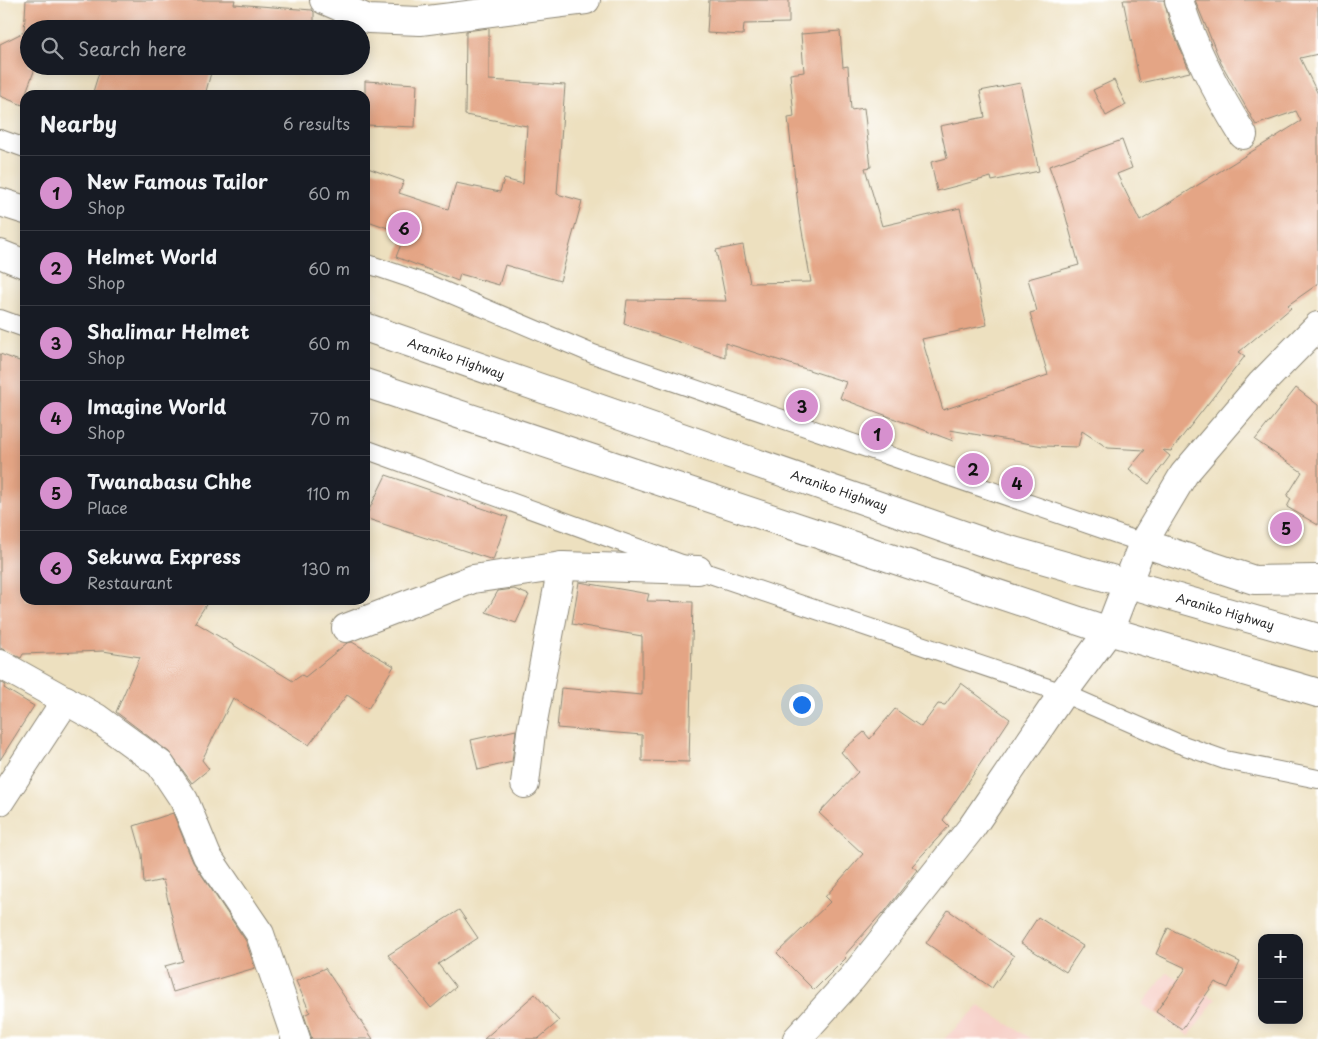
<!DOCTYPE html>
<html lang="en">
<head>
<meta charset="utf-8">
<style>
	body { margin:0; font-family:"Playpen Sans",sans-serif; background:#20242c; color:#f1f3f6 }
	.controls { position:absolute; right:15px; bottom:15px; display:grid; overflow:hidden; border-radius:10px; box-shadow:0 2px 12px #0003 }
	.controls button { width:45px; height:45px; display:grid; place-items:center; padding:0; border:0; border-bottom:1px solid #363941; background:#171b24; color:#f1f3f6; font:25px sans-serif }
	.you { position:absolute; left:801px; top:704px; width:18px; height:18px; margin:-12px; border:4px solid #fff; border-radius:50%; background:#1a73e8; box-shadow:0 0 0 8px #1a73e833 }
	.badge { display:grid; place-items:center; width:32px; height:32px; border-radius:50%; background:#d690ce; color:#111; font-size:16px; font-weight:700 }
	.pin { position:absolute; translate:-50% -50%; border:2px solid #fff; box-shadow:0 1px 5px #0006 }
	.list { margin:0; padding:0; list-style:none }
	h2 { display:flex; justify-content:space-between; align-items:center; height:65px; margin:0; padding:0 20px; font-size:21px }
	h2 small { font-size:16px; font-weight:400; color:#9ea1a6 }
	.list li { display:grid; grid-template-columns:32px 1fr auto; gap:15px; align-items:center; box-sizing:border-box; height:75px; padding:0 20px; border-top:1px solid #363941 }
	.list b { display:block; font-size:19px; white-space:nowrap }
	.list p { margin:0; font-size:16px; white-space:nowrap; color:#9ea1a6 }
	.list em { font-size:16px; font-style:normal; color:#9ea1a6 }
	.icon { flex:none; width:28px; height:28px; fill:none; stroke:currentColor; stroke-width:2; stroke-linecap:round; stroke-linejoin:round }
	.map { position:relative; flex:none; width:1318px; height:1039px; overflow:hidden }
	.search { position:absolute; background:#171b24; box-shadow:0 2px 12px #0003; left:20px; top:20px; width:350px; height:55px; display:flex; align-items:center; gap:12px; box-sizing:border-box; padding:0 18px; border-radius:28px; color:#9ea1a6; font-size:19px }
	.panel { position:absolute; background:#171b24; box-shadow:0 2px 12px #0003; left:20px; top:90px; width:350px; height:515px; border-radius:15px }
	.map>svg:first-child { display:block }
	.built { fill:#f7d1c9 }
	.building { fill:#e4a585 }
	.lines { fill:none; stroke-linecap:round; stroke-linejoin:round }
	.service-casing { stroke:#8c8675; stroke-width:20 }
	.minor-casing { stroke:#8c8675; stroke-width:30 }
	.tertiary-casing { stroke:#8c8675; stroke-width:30 }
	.secondary-casing { stroke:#8c8675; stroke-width:30 }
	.trunk-casing { stroke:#8c8675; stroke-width:30 }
	.service { stroke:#fff; stroke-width:18 }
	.minor { stroke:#fff; stroke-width:28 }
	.tertiary { stroke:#fff; stroke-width:28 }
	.secondary { stroke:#fff; stroke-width:28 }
	.trunk { stroke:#fff; stroke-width:28 }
	.labels { text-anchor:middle; stroke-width:4.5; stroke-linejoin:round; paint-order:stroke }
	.street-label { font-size:12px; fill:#2b2b2b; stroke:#fff }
</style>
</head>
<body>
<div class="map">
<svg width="1318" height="1039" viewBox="0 0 1318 1039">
	<rect width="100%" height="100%" fill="#fff"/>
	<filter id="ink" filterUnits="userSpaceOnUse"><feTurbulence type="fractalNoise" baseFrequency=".02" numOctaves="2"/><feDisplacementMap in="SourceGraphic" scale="10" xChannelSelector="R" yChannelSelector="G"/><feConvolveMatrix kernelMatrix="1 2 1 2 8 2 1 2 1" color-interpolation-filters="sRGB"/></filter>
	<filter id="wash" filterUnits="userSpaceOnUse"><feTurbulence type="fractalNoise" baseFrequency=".0096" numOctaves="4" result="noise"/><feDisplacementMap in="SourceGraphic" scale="20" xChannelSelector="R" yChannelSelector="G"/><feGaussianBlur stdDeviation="1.12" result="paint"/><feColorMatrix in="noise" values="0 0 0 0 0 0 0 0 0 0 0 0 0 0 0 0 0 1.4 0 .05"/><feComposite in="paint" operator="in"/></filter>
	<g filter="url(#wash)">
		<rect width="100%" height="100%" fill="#ede0bf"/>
		<!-- built -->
		<g class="built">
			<path d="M 1167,973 L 1216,999 L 1189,1036 L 1142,1004 Z"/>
			<path d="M 979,1006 L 1032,1039 L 944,1039 Z"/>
		</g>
		<g id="blocks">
			<!-- building -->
			<g class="building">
				<path d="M 26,0 L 235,0 L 234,4 L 312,10 L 314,12 L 314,29 L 29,29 L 29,66 L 36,66 L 25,95 L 25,106 L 0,96 L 0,44 L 24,32 Z"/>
				<path d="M 709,0 L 789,0 L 789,23 L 744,24 L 743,35 L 707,33 Z"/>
				<path d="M 1123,0 L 1164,0 L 1170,24 L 1190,72 L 1140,83 Z"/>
				<path d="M 1195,0 L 1318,0 L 1318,54 L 1300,58 L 1318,94 L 1318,284 L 1288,305 L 1291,308 L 1239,352 L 1245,356 L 1171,451 L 1163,450 L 1170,456 L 1149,484 L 1129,469 L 1145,450 L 1108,448 L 1082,431 L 1078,447 L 1043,446 L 950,430 L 953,441 L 840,398 L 846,382 L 725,343 L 725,357 L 624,324 L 627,300 L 726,301 L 716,250 L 743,245 L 750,283 L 811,282 L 799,214 L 788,118 L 794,117 L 790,74 L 804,72 L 801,34 L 840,31 L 843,67 L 848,66 L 851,110 L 864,108 L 871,167 L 865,168 L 882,226 L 960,208 L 987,325 L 922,339 L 943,410 L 1048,375 L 1030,313 L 1037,311 L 1028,279 L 1079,265 L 1061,199 L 1049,166 L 1122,140 L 1132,168 L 1117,174 L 1140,221 L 1301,121 L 1296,111 L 1256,125 L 1221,63 Z"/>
				<path d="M 489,28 L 489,80 L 565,85 L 557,194 L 582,201 L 560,281 L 505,265 L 499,285 L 460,274 L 458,281 L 396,257 L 405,234 L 365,220 L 365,167 L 404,181 L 399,193 L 448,209 L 456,183 L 500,192 L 504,179 L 523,184 L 527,126 L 465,115 L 466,31 Z"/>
				<path d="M 101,66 L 202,66 L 212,69 L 205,95 L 92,95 Z"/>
				<path d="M 1114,80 L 1126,105 L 1106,116 L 1093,90 Z"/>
				<path d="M 365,81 L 417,84 L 415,127 L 365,125 Z"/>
				<path d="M 1020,83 L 1039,171 L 992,181 L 991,177 L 937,191 L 931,162 L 947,158 L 940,126 L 985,117 L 980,91 Z"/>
				<path d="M 0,354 L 25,363 L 25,600 L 209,600 L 195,622 L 293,681 L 302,675 L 305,677 L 347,643 L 352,642 L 394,666 L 368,709 L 347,695 L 309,745 L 233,698 L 202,760 L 209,769 L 192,783 L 169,752 L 116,712 L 140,657 L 103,651 L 23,654 L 21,658 L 0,648 Z"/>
				<path d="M 1296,388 L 1318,405 L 1318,525 L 1287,507 L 1291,499 L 1287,496 L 1302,472 L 1255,440 Z"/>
				<path d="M 386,475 L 508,517 L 493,560 L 365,518 Z"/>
				<path d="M 579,582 L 649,594 L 647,601 L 693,602 L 689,762 L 642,761 L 642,735 L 557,728 L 561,688 L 642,695 L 642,636 L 572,624 Z"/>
				<path d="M 514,589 L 529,595 L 516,623 L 486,612 L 498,591 Z"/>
				<path d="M 0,682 L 6,685 L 4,688 L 34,706 L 0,760 Z"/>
				<path d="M 961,683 L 1010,719 L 943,820 L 949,826 L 912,866 L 917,870 L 883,914 L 882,913 L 844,956 L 846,958 L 814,990 L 777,953 L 830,902 L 825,897 L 863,854 L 819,813 L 858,772 L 841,752 L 864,732 L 870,739 L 895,709 L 921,727 L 938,704 L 945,705 Z"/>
				<path d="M 516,730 L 512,762 L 478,770 L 471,740 Z"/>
				<path d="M 173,813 L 193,862 L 246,941 L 255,968 L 173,992 L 165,966 L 183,961 L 163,880 L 144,884 L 142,854 L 134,826 Z"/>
				<path d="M 459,910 L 478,938 L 438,964 L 456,987 L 431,1008 L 388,955 Z"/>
				<path d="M 948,910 L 1014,956 L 992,988 L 926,943 Z"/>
				<path d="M 1038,917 L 1083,946 L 1066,972 L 1021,943 Z"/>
				<path d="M 1168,928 L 1240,962 L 1228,988 L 1215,982 L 1182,1029 L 1156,1012 L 1186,968 L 1156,954 Z"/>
				<path d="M 325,968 L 373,1039 L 312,1039 L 304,1015 L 310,1012 L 296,981 Z"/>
				<path d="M 535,994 L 559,1021 L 538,1039 L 484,1039 Z"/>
			</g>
		</g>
	</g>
	<g filter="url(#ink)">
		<use href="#blocks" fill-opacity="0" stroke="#8c8675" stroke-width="1"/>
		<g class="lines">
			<!-- service casing -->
			<g class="service-casing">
				<g id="service">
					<path d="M 0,139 L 25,148"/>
					<path d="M 365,263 L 430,285 L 593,354 L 1143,543"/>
					<path d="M 0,319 L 25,328"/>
					<path d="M 365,449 L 698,570 L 1063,693 L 1177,743 L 1225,760 L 1318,779"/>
				</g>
			</g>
			<!-- minor casing -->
			<g class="minor-casing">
				<g id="minor">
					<path d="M 324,0 L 368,19 L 420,21 L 586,0"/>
					<path d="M 1179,0 C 1194,50 1216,91 1243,135"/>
					<path d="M 1318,326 L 1261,384 L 1184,474 L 1143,543 L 1254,580 L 1318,579"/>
					<path d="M 346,628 L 473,579 L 562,566 L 698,570"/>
					<path d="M 0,664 L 97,718 L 160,764 L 184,800 L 207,856 L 260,934 L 296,1039"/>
					<path d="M 525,784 L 531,732 L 562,566"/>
					<path d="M 0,801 L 66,700"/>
				</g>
			</g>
			<!-- tertiary casing -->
			<g class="tertiary-casing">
				<path id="tertiary" d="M 1109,631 L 1143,543"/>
			</g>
			<!-- secondary casing -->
			<g class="secondary-casing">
				<path id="secondary" d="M 797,1039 L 853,977 L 972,827 L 1063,693 L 1109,631"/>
			</g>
			<!-- trunk casing -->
			<g class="trunk-casing">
				<g id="trunk">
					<path d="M 0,202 L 25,210"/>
					<path d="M 0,254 L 25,264"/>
					<path d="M 365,327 L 989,544 L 1318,638"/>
					<path d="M 365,383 L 1109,631 L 1318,693"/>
				</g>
			</g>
			<!-- service -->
			<use href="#service" class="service"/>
			<!-- minor -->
			<use href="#minor" class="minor"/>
			<!-- tertiary -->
			<use href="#tertiary" class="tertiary"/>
			<!-- secondary -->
			<use href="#secondary" class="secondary"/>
			<!-- trunk -->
			<use href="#trunk" class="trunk"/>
		</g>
	</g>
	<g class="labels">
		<!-- street labels -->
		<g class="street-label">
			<text transform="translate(456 359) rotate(19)" y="4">Araniko Highway</text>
			<text transform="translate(839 491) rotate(19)" y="4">Araniko Highway</text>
			<text transform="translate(1225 612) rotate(16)" y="4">Araniko Highway</text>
		</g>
	</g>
</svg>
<div class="controls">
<button>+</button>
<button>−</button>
</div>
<div class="you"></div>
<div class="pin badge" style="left:877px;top:434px">1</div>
<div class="pin badge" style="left:973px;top:469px">2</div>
<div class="pin badge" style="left:802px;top:406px">3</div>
<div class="pin badge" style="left:1017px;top:483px">4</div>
<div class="pin badge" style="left:1286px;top:528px">5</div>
<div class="pin badge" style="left:404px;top:228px">6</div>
<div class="search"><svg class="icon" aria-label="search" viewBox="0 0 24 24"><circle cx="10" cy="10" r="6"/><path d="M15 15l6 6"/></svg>Search here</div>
<section class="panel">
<h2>Nearby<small>6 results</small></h2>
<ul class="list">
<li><span class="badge">1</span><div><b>New Famous Tailor</b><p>Shop</p></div><em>60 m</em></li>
<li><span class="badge">2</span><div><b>Helmet World</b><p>Shop</p></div><em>60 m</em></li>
<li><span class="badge">3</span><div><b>Shalimar Helmet</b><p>Shop</p></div><em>60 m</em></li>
<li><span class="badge">4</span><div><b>Imagine World</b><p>Shop</p></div><em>70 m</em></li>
<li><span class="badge">5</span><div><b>Twanabasu Chhe</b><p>Place</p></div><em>110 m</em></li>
<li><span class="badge">6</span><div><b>Sekuwa Express</b><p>Restaurant</p></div><em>130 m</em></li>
</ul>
</section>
</div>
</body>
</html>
